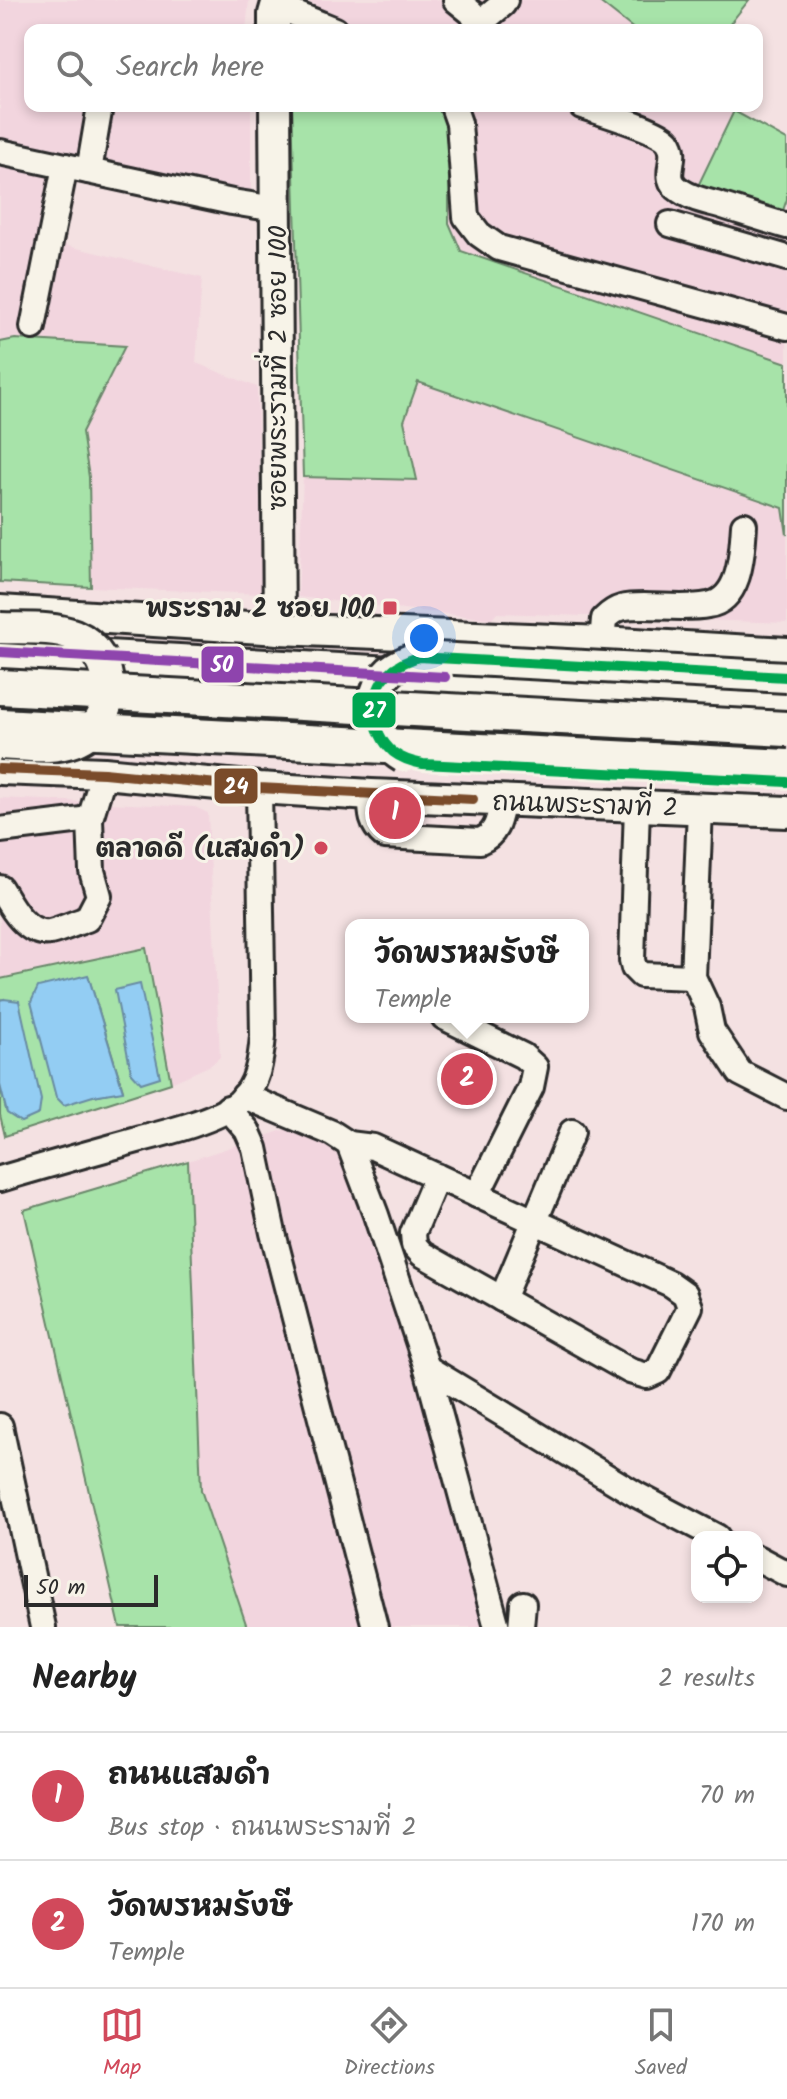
<!DOCTYPE html>
<html lang="en">
<head>
<meta charset="utf-8">
<style>
	body { margin:0; font-family:Kalam,"Playpen Sans Thai",sans-serif; background:#f2f2f2; color:#222 }
	.controls { position:absolute; right:24px; bottom:24px; display:grid; overflow:hidden; border-radius:16px; box-shadow:0 4px 12px #0003 }
	.controls button { width:72px; height:72px; display:grid; place-items:center; padding:0; border:0; border-bottom:2px solid #e0e0e0; background:#fff; color:#222; font:40px sans-serif }
	.scale { position:absolute; left:24px; bottom:20px; width:134px; box-sizing:border-box; padding-left:8px; border:4px solid #2b2b2b; border-top:0; font-size:22px; line-height:28px; white-space:nowrap; color:#2b2b2b; -webkit-text-stroke:6px #f7f3e8; paint-order:stroke }
	.you { position:absolute; left:424px; top:638px; width:28px; height:28px; margin:-20px; border:6px solid #fff; border-radius:50%; background:#1a73e8; box-shadow:0 0 0 12px #1a73e833 }
	.badge { display:grid; place-items:center; width:52px; height:52px; border-radius:50%; background:#d1495b; color:#fff; font-size:26px; font-weight:700 }
	.pin { position:absolute; translate:-50% -50%; border:4px solid #fff; box-shadow:0 2px 8px #0006 }
	.popup { position:absolute; left:345px; top:919px; width:244px; height:104px; box-sizing:border-box; display:grid; place-content:center; border-radius:16px; background:#fff; filter:drop-shadow(0 2px 6px #0005); font-size:26px; white-space:nowrap; color:#767676 }
	.popup b { font-size:30px; color:#222 }
	.popup::after { content:''; position:absolute; left:50%; top:100%; margin-left:-16px; border:16px solid transparent; border-top-color:#fff }
	.list { margin:0; padding:0; list-style:none }
	h2 { display:flex; justify-content:space-between; align-items:center; height:104px; margin:0; padding:0 32px; font-size:34px }
	h2 small { font-size:26px; font-weight:400; color:#767676 }
	.list li { display:grid; grid-template-columns:52px 1fr auto; gap:24px; align-items:center; box-sizing:border-box; height:128px; padding:0 32px; border-top:2px solid #e0e0e0 }
	.list b { display:block; font-size:30px; white-space:nowrap }
	.list p { margin:0; font-size:26px; white-space:nowrap; color:#767676 }
	.list em { font-size:26px; font-style:normal; color:#767676 }
	.icon { flex:none; width:44px; height:44px; fill:none; stroke:currentColor; stroke-width:2; stroke-linecap:round; stroke-linejoin:round }
	.map { position:relative; flex:none; width:787px; height:1627px; overflow:hidden }
	.search { position:absolute; background:#fff; box-shadow:0 4px 12px #0003; left:24px; right:24px; top:24px; height:88px; display:flex; align-items:center; gap:20px; box-sizing:border-box; padding:0 28px; border-radius:16px; color:#767676; font-size:30px }
	.sheet { height:360px; background:#fff }
	nav { display:flex; justify-content:space-around; align-items:center; box-sizing:border-box; height:112px; border-top:2px solid #e0e0e0; background:#fff; font-size:22px; color:#767676 }
	nav a { display:grid; justify-items:center; gap:4px }
	nav .on { color:#d1495b }
	.map>svg:first-child { display:block }
	.built { fill:#f2d5de }
	.green { fill:#a7e3a9; stroke:#69876a; stroke-width:2; fill-rule:evenodd }
	.water { fill:#93cdf3; stroke:#698ca3; stroke-width:2 }
	.lines { fill:none; stroke-linecap:round; stroke-linejoin:round }
	.minor-casing { stroke:#2b2b2b; stroke-width:30 }
	.major-casing { stroke:#2b2b2b; stroke-width:36 }
	.highway-casing { stroke:#2b2b2b; stroke-width:40 }
	.minor { stroke:#f7f3e8; stroke-width:24 }
	.major { stroke:#f7f3e8; stroke-width:30 }
	.highway { stroke:#f7f3e8; stroke-width:34 }
	.major-bridge-casing { stroke:#2b2b2b; stroke-width:36; stroke-linecap:butt }
	.highway-bridge-casing { stroke:#2b2b2b; stroke-width:40; stroke-linecap:butt }
	.major-bridge { stroke:#f7f3e8; stroke-width:30 }
	.highway-bridge { stroke:#f7f3e8; stroke-width:34 }
	.bus-1-casing { stroke:#f7f3e8; stroke-width:16 }
	.bus-2-casing { stroke:#f7f3e8; stroke-width:16 }
	.bus-3-casing { stroke:#f7f3e8; stroke-width:16 }
	.bus-1 { stroke:#00a651; stroke-width:10 }
	.bus-2 { stroke:#8e44ad; stroke-width:10 }
	.bus-3 { stroke:#7a4b2a; stroke-width:10 }
	.poi-dot { fill:#d1495b; stroke:#f7f3e8; stroke-width:3 }
	.labels { text-anchor:middle; stroke-width:6; stroke-linejoin:round; paint-order:stroke }
	.street-label { font-size:26px; fill:#2b2b2b; stroke:#f7f3e8 }
	.poi-label { font-size:26px; font-weight:bold; fill:#2b2b2b; stroke:#f7f3e8; text-anchor:end }
	.line-badge { stroke:#f7f3e8; stroke-width:3 }
	.badge-label { font-size:22px; text-anchor:middle; font-weight:bold; fill:#fff }
</style>
</head>
<body>
<div class="map">
<svg width="787" height="1627" viewBox="0 0 787 1627">
	<rect width="100%" height="100%" fill="#f4e1e2"/>
	<filter id="ink" filterUnits="userSpaceOnUse"><feTurbulence type="fractalNoise" baseFrequency=".0125" numOctaves="2"/><feDisplacementMap in="SourceGraphic" scale="16" xChannelSelector="R" yChannelSelector="G"/><feConvolveMatrix kernelMatrix="1 2 1 2 8 2 1 2 1" color-interpolation-filters="sRGB"/></filter>
	<g filter="url(#ink)">
		<!-- built -->
		<g class="built">
			<path d="M 0,0 L 249,0 L 246,30 L 30,30 L 30,106 L 251,106 L 251,213 L 75,183 L 64,245 L 202,278 L 196,363 L 257,387 L 262,594 L 91,587 L 89,477 L 82,432 L 124,346 L 15,339 L 0,342 Z"/>
			<path d="M 306,0 L 597,0 L 635,30 L 355,30 Z"/>
			<path d="M 464,106 L 727,106 L 734,111 L 697,188 L 787,221 L 787,363 L 461,251 L 449,224 L 449,134 Z"/>
			<path d="M 417,382 L 783,508 L 787,535 L 787,623 L 497,613 L 492,619 L 298,597 L 303,477 L 416,480 L 404,421 Z"/>
			<path d="M 0,798 L 195,807 L 208,813 L 220,1057 L 211,1065 L 171,1083 L 146,948 L 0,979 Z"/>
			<path d="M 293,1127 L 339,1147 L 414,1364 L 482,1627 L 247,1627 L 201,1490 L 188,1161 Z"/>
		</g>
		<!-- green -->
		<g class="green">
			<path d="M 597,0 L 749,0 L 725,30 L 635,30 Z"/>
			<path d="M 292,106 L 464,106 L 472,121 L 449,135 L 449,223 L 461,251 L 787,363 L 787,535 L 783,508 L 418,382 L 404,421 L 417,480 L 303,477 Z"/>
			<path d="M 734,111 L 787,140 L 787,199 L 780,219 L 697,188 Z"/>
			<path d="M 15,339 L 125,346 L 82,432 L 89,477 L 91,587 L 0,582 L 0,342 Z"/>
			<path d="M 146,948 L 171,1083 L 5,1136 L 0,1115 L 0,1085 L 7,1113 L 4,999 L 0,1000 L 0,979 ZM 88,975 L 123,1090 L 93,1096 Z"/>
			<path d="M 188,1161 L 201,1490 L 247,1627 L 120,1627 L 24,1210 Z"/>
		</g>
		<!-- water -->
		<g class="water">
			<path d="M 88,975 L 123,1091 L 93,1096 L 64,1105 L 56,1097 L 31,1002 L 38,987 Z"/>
			<path d="M 140,984 L 160,1077 L 141,1083 L 131,1072 L 115,990 Z"/>
			<path d="M 4,999 L 19,1001 L 41,1100 L 39,1114 L 21,1122 L 7,1113 L 0,1085 L 0,1000 Z"/>
		</g>
		<g class="lines">
			<!-- minor casing -->
			<g class="minor-casing">
				<g id="minor">
					<path d="M 456,0 L 472,13 L 481,30"/>
					<path d="M 276,6 L 335,30"/>
					<path d="M 479,24 L 503,4 L 505,0"/>
					<path d="M 453,106 L 459,123 L 466,217 L 479,234 L 499,248 L 787,327"/>
					<path d="M 582,106 C 599,112 658,129 668,141 C 681,159 658,177 681,191 C 691,198 704,201 716,204 C 739,211 763,219 787,226"/>
					<path d="M 0,152 L 232,202 L 276,209"/>
					<path d="M 89,171 L 100,106"/>
					<path d="M 670,224 L 787,258"/>
					<path d="M 33,327 L 65,166"/>
					<path d="M 602,642 L 604,619 C 617,606 626,606 644,606 C 665,606 688,609 708,605 C 742,600 742,550 744,525"/>
					<path d="M 371,795 C 371,812 370,824 385,836 L 480,841 C 498,834 499,817 503,800"/>
					<path d="M 637,806 L 632,960 L 634,968 L 641,975 L 693,977"/>
					<path d="M 700,809 L 693,977 L 707,1007 L 712,1031 L 740,1073 L 787,1097"/>
					<path d="M 0,830 L 90,819"/>
					<path d="M 0,888 C 10,905 26,936 50,932 C 62,929 75,923 87,919 L 99,896 L 92,871 L 90,819 L 104,773"/>
					<path d="M 444,1017 L 523,1056 L 535,1067 L 531,1087 L 477,1195"/>
					<path d="M 244,1096 L 332,1133 L 349,1144 L 376,1215 L 427,1368 L 497,1627"/>
					<path d="M 228,1108 L 247,1130 L 255,1148 L 273,1233 L 375,1627"/>
					<path d="M 349,1144 L 373,1147 L 671,1284 L 685,1294 L 690,1307 L 658,1371 L 647,1376 L 630,1371 L 422,1254 L 414,1245 L 413,1233 L 437,1176"/>
					<path d="M 0,1179 C 47,1165 94,1152 141,1139 C 169,1132 216,1120 238,1103 C 258,1086 261,1059 263,1036 L 259,788"/>
					<path d="M 502,1299 L 572,1132"/>
					<path d="M 427,1368 L 637,1495 L 717,1537"/>
					<path d="M 0,1426 L 43,1627"/>
					<path d="M 757,1558 L 787,1574"/>
					<path d="M 521,1627 L 523,1604"/>
				</g>
			</g>
			<!-- major casing -->
			<g class="major-casing">
				<g id="major">
					<path d="M 274,30 L 274,14 L 278,0"/>
					<path d="M 275,106 L 279,629"/>
					<path d="M 0,611 L 279,629 L 602,642 L 787,653"/>
					<path d="M 0,769 L 104,773 L 259,788 L 371,795 L 787,812"/>
				</g>
			</g>
			<!-- highway casing -->
			<g class="highway-casing">
				<path id="highway" d="M 0,652 L 787,696"/>
			</g>
			<!-- minor -->
			<use href="#minor" class="minor"/>
			<!-- major -->
			<use href="#major" class="major"/>
			<!-- highway -->
			<use href="#highway" class="highway"/>
			<!-- major-bridge casing -->
			<g class="major-bridge-casing">
				<g id="major-bridge">
					<path d="M 0,628 C 23,629 52,626 74,635 C 119,654 121,723 74,741 C 51,750 24,745 0,744"/>
					<path d="M 403,757 C 373,740 362,697 390,671 C 399,664 408,661 418,657 L 787,677"/>
				</g>
			</g>
			<!-- highway-bridge casing -->
			<g class="highway-bridge-casing">
				<g id="highway-bridge">
					<path d="M 0,687 L 787,729"/>
					<path d="M 0,726 L 787,767"/>
				</g>
			</g>
			<!-- major-bridge -->
			<use href="#major-bridge" class="major-bridge"/>
			<!-- highway-bridge -->
			<use href="#highway-bridge" class="highway-bridge"/>
			<!-- bus-1 casing -->
			<g class="bus-1-casing">
				<path id="bus-1" d="M 787,677 L 418,657 C 408,661 398,664 390,672 C 367,693 370,732 393,752 C 402,759 412,762 423,764 L 787,782"/>
			</g>
			<!-- bus-2 casing -->
			<g class="bus-2-casing">
				<path id="bus-2" d="M 0,652 L 445,677"/>
			</g>
			<!-- bus-3 casing -->
			<g class="bus-3-casing">
				<path id="bus-3" d="M 0,769 L 104,773 L 259,788 L 473,799"/>
			</g>
			<!-- bus-1 -->
			<use href="#bus-1" class="bus-1"/>
			<!-- bus-2 -->
			<use href="#bus-2" class="bus-2"/>
			<!-- bus-3 -->
			<use href="#bus-3" class="bus-3"/>
		</g>
	</g>
	<!-- markers -->
	<g class="poi-dot">
		<rect x="382" y="600" width="16" height="16" rx="4"/>
		<circle cx="321" cy="848" r="8"/>
	</g>
	<g class="labels">
		<!-- street labels -->
		<g class="street-label">
			<text transform="translate(277 368) rotate(-90)" y="9">ซอยพระรามที่ 2 ซอย 100</text>
			<text transform="translate(585 804) rotate(2)" y="9">ถนนพระรามที่ 2</text>
		</g>
		<!-- poi labels -->
		<g class="poi-label">
			<text x="374" y="617">พระราม 2 ซอย 100</text>
			<text x="305" y="857">ตลาดดี (แสมดำ)</text>
		</g>
	</g>
	<g class="line-badge">
		<rect x="200" y="645" width="45" height="39" rx="8" fill="#8e44ad"/>
		<rect x="351" y="691" width="46" height="38" rx="8" fill="#00a651"/>
		<rect x="213" y="767" width="46" height="38" rx="8" fill="#7a4b2a"/>
	</g>
	<g class="badge-label">
		<text x="222" y="672">50</text>
		<text x="374" y="718">27</text>
		<text x="236" y="794">24</text>
	</g>
</svg>
<div class="controls">
<button><svg class="icon" aria-label="locate" viewBox="0 0 24 24"><circle cx="12" cy="12" r="6"/><path d="M12 2v4M12 18v4M2 12h4M18 12h4"/></svg></button>
</div>
<div class="scale">50 m</div>
<div class="you"></div>
<div class="pin badge" style="left:395px;top:813px">1</div>
<div class="pin badge" style="left:467px;top:1079px">2</div>
<div class="popup"><b>วัดพรหมรังษี</b>Temple</div>
<div class="search"><svg class="icon" aria-label="search" viewBox="0 0 24 24"><circle cx="10" cy="10" r="6"/><path d="M15 15l6 6"/></svg>Search here</div>
</div>
<section class="sheet">
<h2>Nearby<small>2 results</small></h2>
<ul class="list">
<li><span class="badge">1</span><div><b>ถนนแสมดำ</b><p>Bus stop · ถนนพระรามที่ 2</p></div><em>70 m</em></li>
<li><span class="badge">2</span><div><b>วัดพรหมรังษี</b><p>Temple</p></div><em>170 m</em></li>
</ul>
</section>
<nav>
<a class="on"><svg class="icon" aria-label="map" viewBox="0 0 24 24"><path d="M3 6l6-2 6 2 6-2v14l-6 2-6-2-6 2zM9 4v14M15 6v14"/></svg>Map</a>
<a><svg class="icon" aria-label="directions" viewBox="0 0 24 24"><path d="M12 3l9 9-9 9-9-9zM9 14v-3h6M13 9l2 2-2 2"/></svg>Directions</a>
<a><svg class="icon" aria-label="saved" viewBox="0 0 24 24"><path d="M7 4h10v16l-5-4-5 4z"/></svg>Saved</a>
</nav>
</body>
</html>
